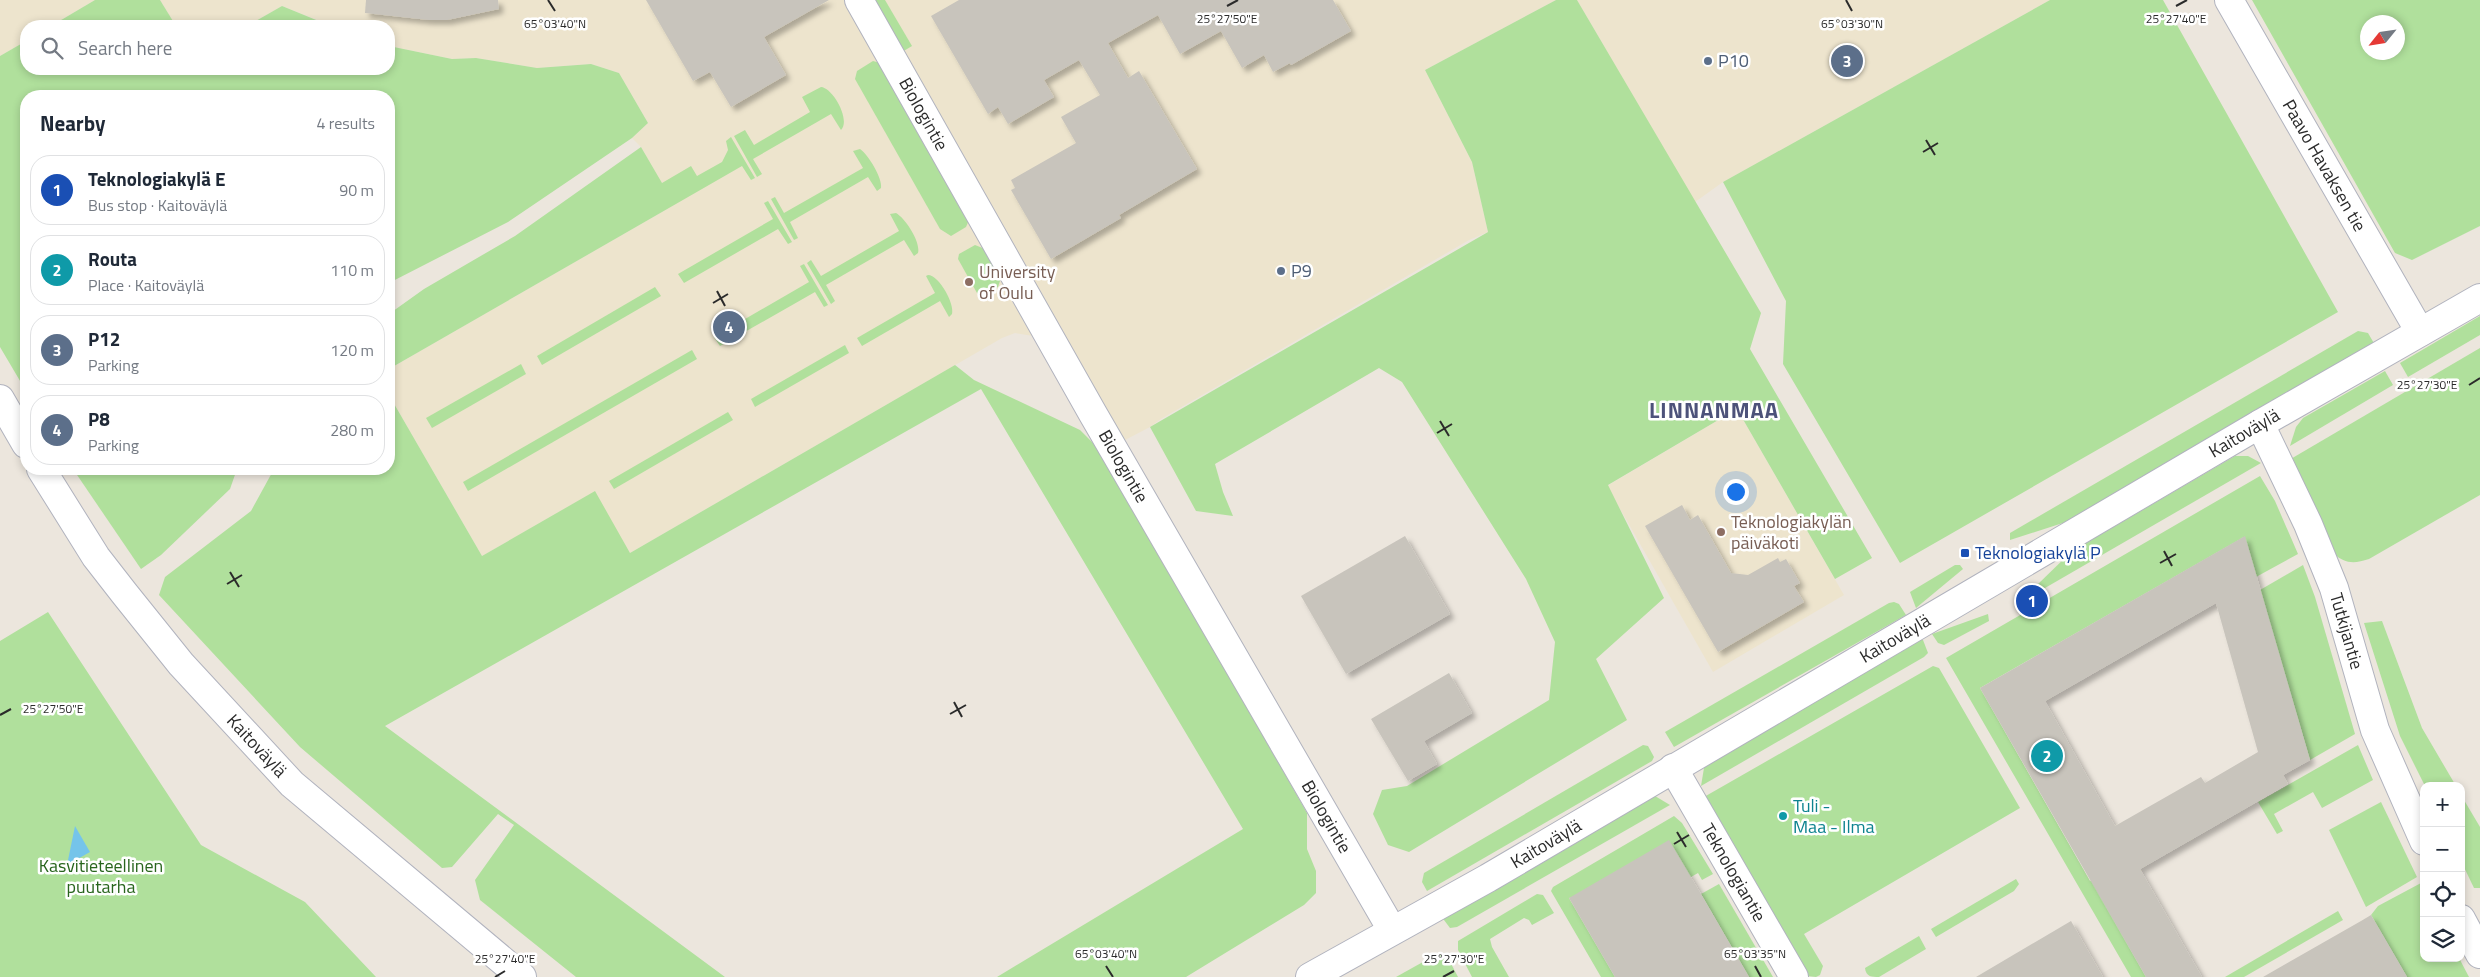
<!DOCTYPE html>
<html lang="en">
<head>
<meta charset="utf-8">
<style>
	body { margin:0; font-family:"Titillium Web",sans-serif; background:#f6f6f7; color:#1f2937 }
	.controls { position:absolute; right:15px; bottom:15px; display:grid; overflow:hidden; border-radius:10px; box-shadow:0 2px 8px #0003 }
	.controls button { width:45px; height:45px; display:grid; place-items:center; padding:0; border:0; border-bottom:1px solid #e0e1e3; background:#fff; color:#1f2937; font:25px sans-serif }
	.compass { position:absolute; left:2360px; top:15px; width:45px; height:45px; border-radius:50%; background:#fff; box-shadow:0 2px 8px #0003; rotate:240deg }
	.you { position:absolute; left:1735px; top:491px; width:18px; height:18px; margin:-12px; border:4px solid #fff; border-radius:50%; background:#1a73e8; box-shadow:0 0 0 8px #1a73e833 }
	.badge { display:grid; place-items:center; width:32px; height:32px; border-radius:50%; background:#ea580c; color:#fff; font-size:16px; font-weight:700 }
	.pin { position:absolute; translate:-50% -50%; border:2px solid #fff; box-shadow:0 1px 5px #0006 }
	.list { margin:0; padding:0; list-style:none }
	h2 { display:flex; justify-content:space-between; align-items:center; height:65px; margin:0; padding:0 20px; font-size:21px }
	h2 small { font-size:16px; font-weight:400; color:#747a83 }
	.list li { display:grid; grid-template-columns:32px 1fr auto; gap:15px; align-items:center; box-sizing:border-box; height:70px; margin:0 10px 10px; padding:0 10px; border:1px solid #e0e1e3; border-radius:20px }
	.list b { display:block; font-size:19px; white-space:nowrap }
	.list p { margin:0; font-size:16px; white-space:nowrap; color:#747a83 }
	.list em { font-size:16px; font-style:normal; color:#747a83 }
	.icon { flex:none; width:28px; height:28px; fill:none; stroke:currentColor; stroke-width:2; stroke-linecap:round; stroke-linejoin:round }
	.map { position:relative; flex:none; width:2480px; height:977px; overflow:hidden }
	.search { position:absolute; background:#fff; box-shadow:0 2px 8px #0003; left:20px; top:20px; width:375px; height:55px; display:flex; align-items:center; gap:12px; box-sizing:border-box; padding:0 18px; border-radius:20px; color:#747a83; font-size:19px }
	.panel { position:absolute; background:#fff; box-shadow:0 2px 8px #0003; left:20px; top:90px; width:375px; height:385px; border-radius:20px }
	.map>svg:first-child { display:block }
	.education { fill:#ede4cd }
	.green { fill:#b0e09c; fill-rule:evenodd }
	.water { fill:#75c4ea }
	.building { fill:#c8c4bc; fill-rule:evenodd; filter:url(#shadow) }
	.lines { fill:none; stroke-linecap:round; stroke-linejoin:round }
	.minor-casing { stroke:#b1b3be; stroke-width:30 }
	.tertiary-casing { stroke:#b1b3be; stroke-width:30 }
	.minor { stroke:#fff; stroke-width:28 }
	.tertiary { stroke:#fff; stroke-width:28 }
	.ticks { fill:none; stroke:#2b2b2b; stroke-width:2 }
	.service-dot { fill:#5c6f8a; stroke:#fff; stroke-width:2 }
	.education-dot { fill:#8d6e63; stroke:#fff; stroke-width:2 }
	.transit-dot { fill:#1a4fb4; stroke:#fff; stroke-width:2 }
	.culture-dot { fill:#0f9aa8; stroke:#fff; stroke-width:2 }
	.labels { text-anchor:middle; stroke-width:5; stroke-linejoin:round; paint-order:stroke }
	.service-label { font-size:18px; fill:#4e5e75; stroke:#fff; text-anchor:start }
	.street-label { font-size:18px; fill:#2b2b2b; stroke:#fff }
	.education-label { font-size:18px; fill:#785e54; stroke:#fff; text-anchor:start }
	.transit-label { font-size:18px; fill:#164399; stroke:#fff; text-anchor:start }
	.culture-label { font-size:18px; fill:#0d838f; stroke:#fff; text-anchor:start }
	.park-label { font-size:18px; fill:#28651d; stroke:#fff }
	.district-label { font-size:22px; font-weight:bold; letter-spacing:1px; fill:#4d527a; stroke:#fff }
	.ticks-label { font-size:12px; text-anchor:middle; fill:#2b2b2b; stroke:#fff; stroke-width:5; stroke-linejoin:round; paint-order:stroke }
</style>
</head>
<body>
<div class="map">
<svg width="2480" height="977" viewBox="0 0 2480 977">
	<defs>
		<filter id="shadow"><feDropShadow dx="4.5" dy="4.5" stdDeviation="2.5" flood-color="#0004"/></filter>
	</defs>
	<rect width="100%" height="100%" fill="#ece6dd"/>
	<!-- education -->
	<g class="education">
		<path d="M 0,0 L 95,0 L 51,26 L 26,26 L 26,41 L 0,56 Z"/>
		<path d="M 160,0 L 1556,0 L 1425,70 L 1472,162 L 1488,232 L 1469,240 L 1161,419 L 1150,427 L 1102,452 L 1033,336 L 1015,333 L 1002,338 L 630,553 L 594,492 L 482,556 L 389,395 L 389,369 L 674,205 L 641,147 L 632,138 L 648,123 L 619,73 L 591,64 L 537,68 L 476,58 L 452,59 L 389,46 L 389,26 L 332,26 L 282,6 L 247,26 L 176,26 Z"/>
		<path d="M 1577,0 L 2050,0 L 1723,182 L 1695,202 Z"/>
		<path d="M 1737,409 L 1844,595 L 1713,672 L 1607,486 Z"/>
	</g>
	<!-- green -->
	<g class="green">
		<path d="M 95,0 L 160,0 L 176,26 L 51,26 Z"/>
		<path d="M 873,0 L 885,0 L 912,46 L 902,52 Z"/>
		<path d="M 1556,0 L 1577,0 L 1761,313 L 1750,349 L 1872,558 L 1835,579 L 1737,409 L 1608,485 L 1664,598 L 1596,659 L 1627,720 L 1409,852 L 1388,845 L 1373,814 L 1382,790 L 1407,786 L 1549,700 L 1555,642 L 1526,579 L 1402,382 L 1379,368 L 1215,464 L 1223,492 L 1233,516 L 1196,511 L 1150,427 L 1488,232 L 1472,162 L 1425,70 Z"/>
		<path d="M 2050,0 L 2163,0 L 2338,312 L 1900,563 L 1783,364 L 1786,301 L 1723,182 Z"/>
		<path d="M 2252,0 L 2480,0 L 2480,226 L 2412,260 L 2395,253 ZM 2398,22 L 2398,52 L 2368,52 L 2368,22 Z"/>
		<path d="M 282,6 L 331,26 L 332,26 L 247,26 Z"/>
		<path d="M 26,41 L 26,69 L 389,69 L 389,46 L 452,59 L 476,58 L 537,68 L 591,64 L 619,73 L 648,123 L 632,138 L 508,222 L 389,283 L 389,96 L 26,96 L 26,391 L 0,347 L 0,56 Z"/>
		<path d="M 873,61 L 880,63 L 969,220 L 966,227 L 951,236 L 940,229 L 855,79 L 857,71 Z"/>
		<path d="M 821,87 C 833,88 851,120 841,130 L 831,114 L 753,159 L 762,174 L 757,177 L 734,136 L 745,130 L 754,145 L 810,112 L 802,97 Z"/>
		<path d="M 731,137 L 755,178 L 751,180 L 742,166 L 389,369 L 389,314 L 424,289 L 515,236 L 641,147 L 662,183 L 691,166 L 697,176 L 722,162 L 728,150 L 726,141 Z"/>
		<path d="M 860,149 C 868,154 883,179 881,188 L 877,191 L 868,177 L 790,222 L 798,238 L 794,240 L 771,199 L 775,197 L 784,213 L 863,168 L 853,151 Z"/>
		<path d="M 768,201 L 792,242 L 788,244 L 778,229 L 684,283 L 678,274 L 773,219 L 764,203 Z"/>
		<path d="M 896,213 C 905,218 921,242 918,253 L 914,256 L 904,240 L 826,285 L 835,301 L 831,304 L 807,263 L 811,260 L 821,276 L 899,231 L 890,214 Z"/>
		<path d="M 975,245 L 985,249 L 1001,278 L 998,287 L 982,296 L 977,293 L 958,259 L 959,254 Z"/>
		<path d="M 804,264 L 828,305 L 824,307 L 815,292 L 720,346 L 714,337 L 809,282 L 800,266 Z"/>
		<path d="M 928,275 C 939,275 955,304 952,314 L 949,317 L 940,301 L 862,346 L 857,338 L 935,293 L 926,276 Z"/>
		<path d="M 655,287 L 661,296 L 542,365 L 537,356 Z"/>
		<path d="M 2480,316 L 2480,335 L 2408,377 L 2400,363 Z"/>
		<path d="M 2358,331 L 2368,333 L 2375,345 L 2069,521 L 2010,540 L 2010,533 Z"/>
		<path d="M 845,345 L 849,353 L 755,407 L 751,399 Z"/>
		<path d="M 2480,348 L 2480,495 L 2369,559 C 2354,564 2345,564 2333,553 L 2289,460 Z"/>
		<path d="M 692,350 L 697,359 L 468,491 L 463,482 Z"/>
		<path d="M 521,364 L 526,374 L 432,428 L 426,418 Z"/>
		<path d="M 955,365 L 974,380 L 1080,430 L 1102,452 L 1307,813 L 1307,849 L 1316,871 L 1316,893 L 1304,905 L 1186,977 L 997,977 L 1243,829 L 981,389 L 385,726 L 725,977 L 576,977 L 480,900 L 475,880 L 514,825 L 498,814 L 452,867 L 442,868 L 300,747 L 159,595 L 165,577 L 251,511 L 274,469 L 389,469 L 389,395 L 482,556 L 595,491 L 630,553 Z"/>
		<path d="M 2385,371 L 2393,385 L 2290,446 L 2296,427 L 2303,418 Z"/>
		<path d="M 728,412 L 733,420 L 614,489 L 609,481 Z"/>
		<path d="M 2235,456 L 2248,456 L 2261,463 L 2045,588 L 2039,589 L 2035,587 L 2072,551 Z"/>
		<path d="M 73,469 L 237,469 L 230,489 L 161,555 L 141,569 Z"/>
		<path d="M 2260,476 L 2275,501 L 2298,554 L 2256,577 L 2244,537 L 1980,688 L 2090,881 L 2097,877 L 2100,896 L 2146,977 L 2131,977 L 1946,658 Z"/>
		<path d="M 1955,565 L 1960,565 L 1963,569 L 1916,608 L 1910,592 Z"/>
		<path d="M 2303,565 L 2315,597 L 2355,734 L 2310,760 L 2260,590 Z"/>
		<path d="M 1894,602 L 1899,604 L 1906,615 L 1674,747 L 1665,732 L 1889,603 Z"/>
		<path d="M 48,612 L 201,845 L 305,902 L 376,977 L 0,977 L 0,641 Z"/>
		<path d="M 1988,614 L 1989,621 L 1944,645 L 1938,643 L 1932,634 Z"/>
		<path d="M 2382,621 L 2422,728 L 2456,786 L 2425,786 L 2400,736 L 2364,623 Z"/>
		<path d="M 1917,640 L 1923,640 L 1928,653 L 1924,657 L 1701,786 L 1704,768 L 1710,761 Z"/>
		<path d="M 1933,666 L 1939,668 L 2020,808 L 1804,934 L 1823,966 L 1820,975 L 1816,977 L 1807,976 L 1704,797 Z"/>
		<path d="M 1643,745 L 1648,746 L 1654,757 L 1652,761 L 1427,891 L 1422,882 L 1424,873 Z"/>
		<path d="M 2358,745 L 2373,780 L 2322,808 L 2313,792 L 2274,814 L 2283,831 L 2277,834 L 2258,802 Z"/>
		<path d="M 2461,795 L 2480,827 L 2480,888 L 2474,888 L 2461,861 Z"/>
		<path d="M 1655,796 L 1670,805 L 1457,927 L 1450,928 L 1441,916 L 1647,797 Z"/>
		<path d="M 2381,802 L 2417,877 L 2366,907 L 2329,830 Z"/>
		<path d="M 1674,816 L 1682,823 L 1713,874 L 1702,880 L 1698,873 L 1691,877 L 1569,898 L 1615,977 L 1601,977 L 1551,891 L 1553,887 Z"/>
		<path d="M 2016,879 L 2019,884 L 2014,891 L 1936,937 L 1931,929 Z"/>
		<path d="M 2421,883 L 2424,890 L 2424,958 L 2459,958 L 2469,977 L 2407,977 L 2371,915 L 2378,906 Z"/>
		<path d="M 1719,884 L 1773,977 L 1749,977 L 1701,894 Z"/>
		<path d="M 1537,894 L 1543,895 L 1554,913 L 1532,925 L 1529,920 L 1524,918 L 1490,939 L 1492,947 L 1509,977 L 1472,977 L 1458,950 L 1458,941 Z"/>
		<path d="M 2338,911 L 2343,920 L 2244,977 L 2225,977 Z"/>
		<path d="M 1919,936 L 1926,949 L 1879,977 C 1872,977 1866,977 1865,968 Z"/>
		<path d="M 1439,953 L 1447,956 L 1458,977 L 1396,977 Z"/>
	</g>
	<!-- water -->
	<path class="water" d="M 75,826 L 90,852 L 67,865 Z"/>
	<!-- building -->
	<g class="building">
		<path d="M 366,0 L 498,0 L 499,9 L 447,20 L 429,20 L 365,13 Z"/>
		<path d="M 646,0 L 829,0 L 764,37 L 786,75 L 731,107 L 710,72 L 693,81 Z"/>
		<path d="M 959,0 L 1333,0 L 1351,31 L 1291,65 L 1290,63 L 1273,72 L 1264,55 L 1242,68 L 1221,31 L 1180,54 L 1158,15 L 1108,43 L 1128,78 L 1139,71 L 1197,169 L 1119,215 L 1121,218 L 1051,259 L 1011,190 L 1015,188 L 1011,180 L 1076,143 L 1061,117 L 1100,95 L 1079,60 L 1044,80 L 1054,97 L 1008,124 L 998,107 L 988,114 L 931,16 Z"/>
		<path d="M 1682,505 L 1690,520 L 1698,515 L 1731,573 L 1748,575 L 1778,558 L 1780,562 L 1786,559 L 1800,583 L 1794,586 L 1804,602 L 1718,652 L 1645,526 Z"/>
		<path d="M 1405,536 L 1450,614 L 1346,674 L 1301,596 Z"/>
		<path d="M 2245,536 L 2310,760 L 2283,775 L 2288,784 L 2140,869 L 2202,977 L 2146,977 L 1980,688 ZM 2216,603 L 2258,752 L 2205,783 L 2201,777 L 2115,826 L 2045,701 Z"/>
		<path d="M 1449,673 L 1472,713 L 1424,741 L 1437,764 L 1408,781 L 1371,719 Z"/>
		<path d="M 1669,840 L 1698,889 L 1749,977 L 1615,977 L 1569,898 Z"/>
		<path d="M 2371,915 L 2407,977 L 2263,977 L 2361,921 Z"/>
		<path d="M 2071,921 L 2103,977 L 1976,977 Z"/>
	</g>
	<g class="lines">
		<!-- minor casing -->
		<g class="minor-casing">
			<g id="minor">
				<path id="s1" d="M 859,0 L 1093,414 L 1392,930"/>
				<path id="s2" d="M 2229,0 L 2420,332"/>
				<path id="s3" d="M 2260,424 L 2308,524 L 2334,588 L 2375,730 L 2424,841"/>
				<path id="s4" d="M 1673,768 L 1794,977"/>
				<path d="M 2461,919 L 2480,954"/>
			</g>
		</g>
		<!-- tertiary casing -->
		<g class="tertiary-casing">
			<g id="tertiary">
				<path d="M 0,399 L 26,444"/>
				<path id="s5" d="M 41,469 L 96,557 L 124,593 L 181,664 L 292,784 L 522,977"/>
				<path id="s6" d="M 1310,977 L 1488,878 L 2260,424 L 2480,298"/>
			</g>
		</g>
		<!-- minor -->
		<use href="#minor" class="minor"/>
		<!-- tertiary -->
		<use href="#tertiary" class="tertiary"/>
	</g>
	<!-- ticks -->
	<path class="ticks" d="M 548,0 L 555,11M 1846,0 L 1852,11M 1227,6 L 1238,0M 2176,6 L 2187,0M 1926,140 L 1935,155M 1923,152 L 1938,143M 717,291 L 725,306M 713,303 L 728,294M 2469,385 L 2480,378M 1440,421 L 1449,436M 1437,433 L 1452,424M 2164,551 L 2172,566M 2160,563 L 2176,554M 230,572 L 239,587M 227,584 L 242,575M 954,702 L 962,717M 950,714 L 966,705M 0,715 L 11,709M 1677,832 L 1686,847M 1674,844 L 1689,835M 1106,966 L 1113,977M 1755,966 L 1761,977M 495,977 L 505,971M 1443,977 L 1454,971"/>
	<!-- markers -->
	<g class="service-dot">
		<circle cx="1708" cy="61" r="5"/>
		<circle cx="1281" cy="271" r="5"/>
	</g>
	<g class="education-dot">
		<circle cx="969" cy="282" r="5"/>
		<circle cx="1721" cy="532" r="5"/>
	</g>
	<rect class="transit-dot" x="1960" y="548" width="10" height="10" rx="2.5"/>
	<circle class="culture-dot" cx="1783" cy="816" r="5"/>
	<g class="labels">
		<!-- service labels -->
		<g class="service-label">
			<text x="1718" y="67">P10</text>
			<text x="1291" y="277">P9</text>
		</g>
		<!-- street labels -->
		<g class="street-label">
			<text dy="6" stroke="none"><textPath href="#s1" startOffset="131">Biologintie</textPath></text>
			<text dy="6" stroke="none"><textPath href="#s2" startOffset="191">Paavo Havaksen tie</textPath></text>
			<text dy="6" stroke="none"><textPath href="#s6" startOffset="1081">Kaitoväylä</textPath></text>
			<text dy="6" stroke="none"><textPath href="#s1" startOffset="536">Biologintie</textPath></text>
			<text dy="6" stroke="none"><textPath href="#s3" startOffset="225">Tutkijantie</textPath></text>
			<text dy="6" stroke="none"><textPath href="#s6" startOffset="676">Kaitoväylä</textPath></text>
			<text dy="6" stroke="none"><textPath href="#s5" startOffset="352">Kaitoväylä</textPath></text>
			<text dy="6" stroke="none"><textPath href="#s1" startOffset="941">Biologintie</textPath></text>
			<text dy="6" stroke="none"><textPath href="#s6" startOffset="271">Kaitoväylä</textPath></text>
			<text dy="6" stroke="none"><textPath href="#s4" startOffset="121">Teknologiantie</textPath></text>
		</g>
		<!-- education labels -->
		<g class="education-label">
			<text x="979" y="278">University<tspan x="979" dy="21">of Oulu</tspan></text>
			<text x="1731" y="528">Teknologiakylän<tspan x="1731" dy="21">päiväkoti</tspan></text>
		</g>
		<!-- transit labels -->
		<g class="transit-label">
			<text x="1975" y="559">Teknologiakylä P</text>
		</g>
		<!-- culture labels -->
		<g class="culture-label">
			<text x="1793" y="812">Tuli -<tspan x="1793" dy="21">Maa - Ilma</tspan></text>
		</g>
		<!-- park labels -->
		<g class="park-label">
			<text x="101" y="872">Kasvitieteellinen<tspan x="101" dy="21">puutarha</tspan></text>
		</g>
		<!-- district labels -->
		<g class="district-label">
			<text x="1714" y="418">LINNANMAA</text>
		</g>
	</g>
	<g class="ticks-label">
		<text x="1227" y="23">25°27'50"E</text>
		<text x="2176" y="23">25°27'40"E</text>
		<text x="555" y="28">65°03'40"N</text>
		<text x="1852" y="28">65°03'30"N</text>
		<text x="2427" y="389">25°27'30"E</text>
		<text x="53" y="713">25°27'50"E</text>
		<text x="1106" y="958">65°03'40"N</text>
		<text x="1755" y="958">65°03'35"N</text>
		<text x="505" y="963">25°27'40"E</text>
		<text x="1454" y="963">25°27'30"E</text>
	</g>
</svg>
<div class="controls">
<button>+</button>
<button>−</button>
<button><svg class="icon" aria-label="locate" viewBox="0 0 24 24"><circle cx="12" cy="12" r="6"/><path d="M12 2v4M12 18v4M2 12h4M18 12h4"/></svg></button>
<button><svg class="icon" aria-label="layers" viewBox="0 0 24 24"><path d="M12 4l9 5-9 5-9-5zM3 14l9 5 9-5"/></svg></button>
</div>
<svg class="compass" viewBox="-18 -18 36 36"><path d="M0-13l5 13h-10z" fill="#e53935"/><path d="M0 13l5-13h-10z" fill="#747a83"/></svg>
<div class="you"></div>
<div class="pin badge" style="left:2032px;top:601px;background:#1a4fb4">1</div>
<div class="pin badge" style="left:2047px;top:756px;background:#0f9aa8">2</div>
<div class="pin badge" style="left:1847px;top:61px;background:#5c6f8a">3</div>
<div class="pin badge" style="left:729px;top:327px;background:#5c6f8a">4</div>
<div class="search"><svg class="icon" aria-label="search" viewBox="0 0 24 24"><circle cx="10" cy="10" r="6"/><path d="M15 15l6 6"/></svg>Search here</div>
<section class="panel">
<h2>Nearby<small>4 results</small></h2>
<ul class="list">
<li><span class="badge" style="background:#1a4fb4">1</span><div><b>Teknologiakylä E</b><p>Bus stop · Kaitoväylä</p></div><em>90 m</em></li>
<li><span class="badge" style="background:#0f9aa8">2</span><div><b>Routa</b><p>Place · Kaitoväylä</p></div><em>110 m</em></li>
<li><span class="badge" style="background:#5c6f8a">3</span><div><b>P12</b><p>Parking</p></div><em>120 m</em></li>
<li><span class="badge" style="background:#5c6f8a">4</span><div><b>P8</b><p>Parking</p></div><em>280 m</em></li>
</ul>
</section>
</div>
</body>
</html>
